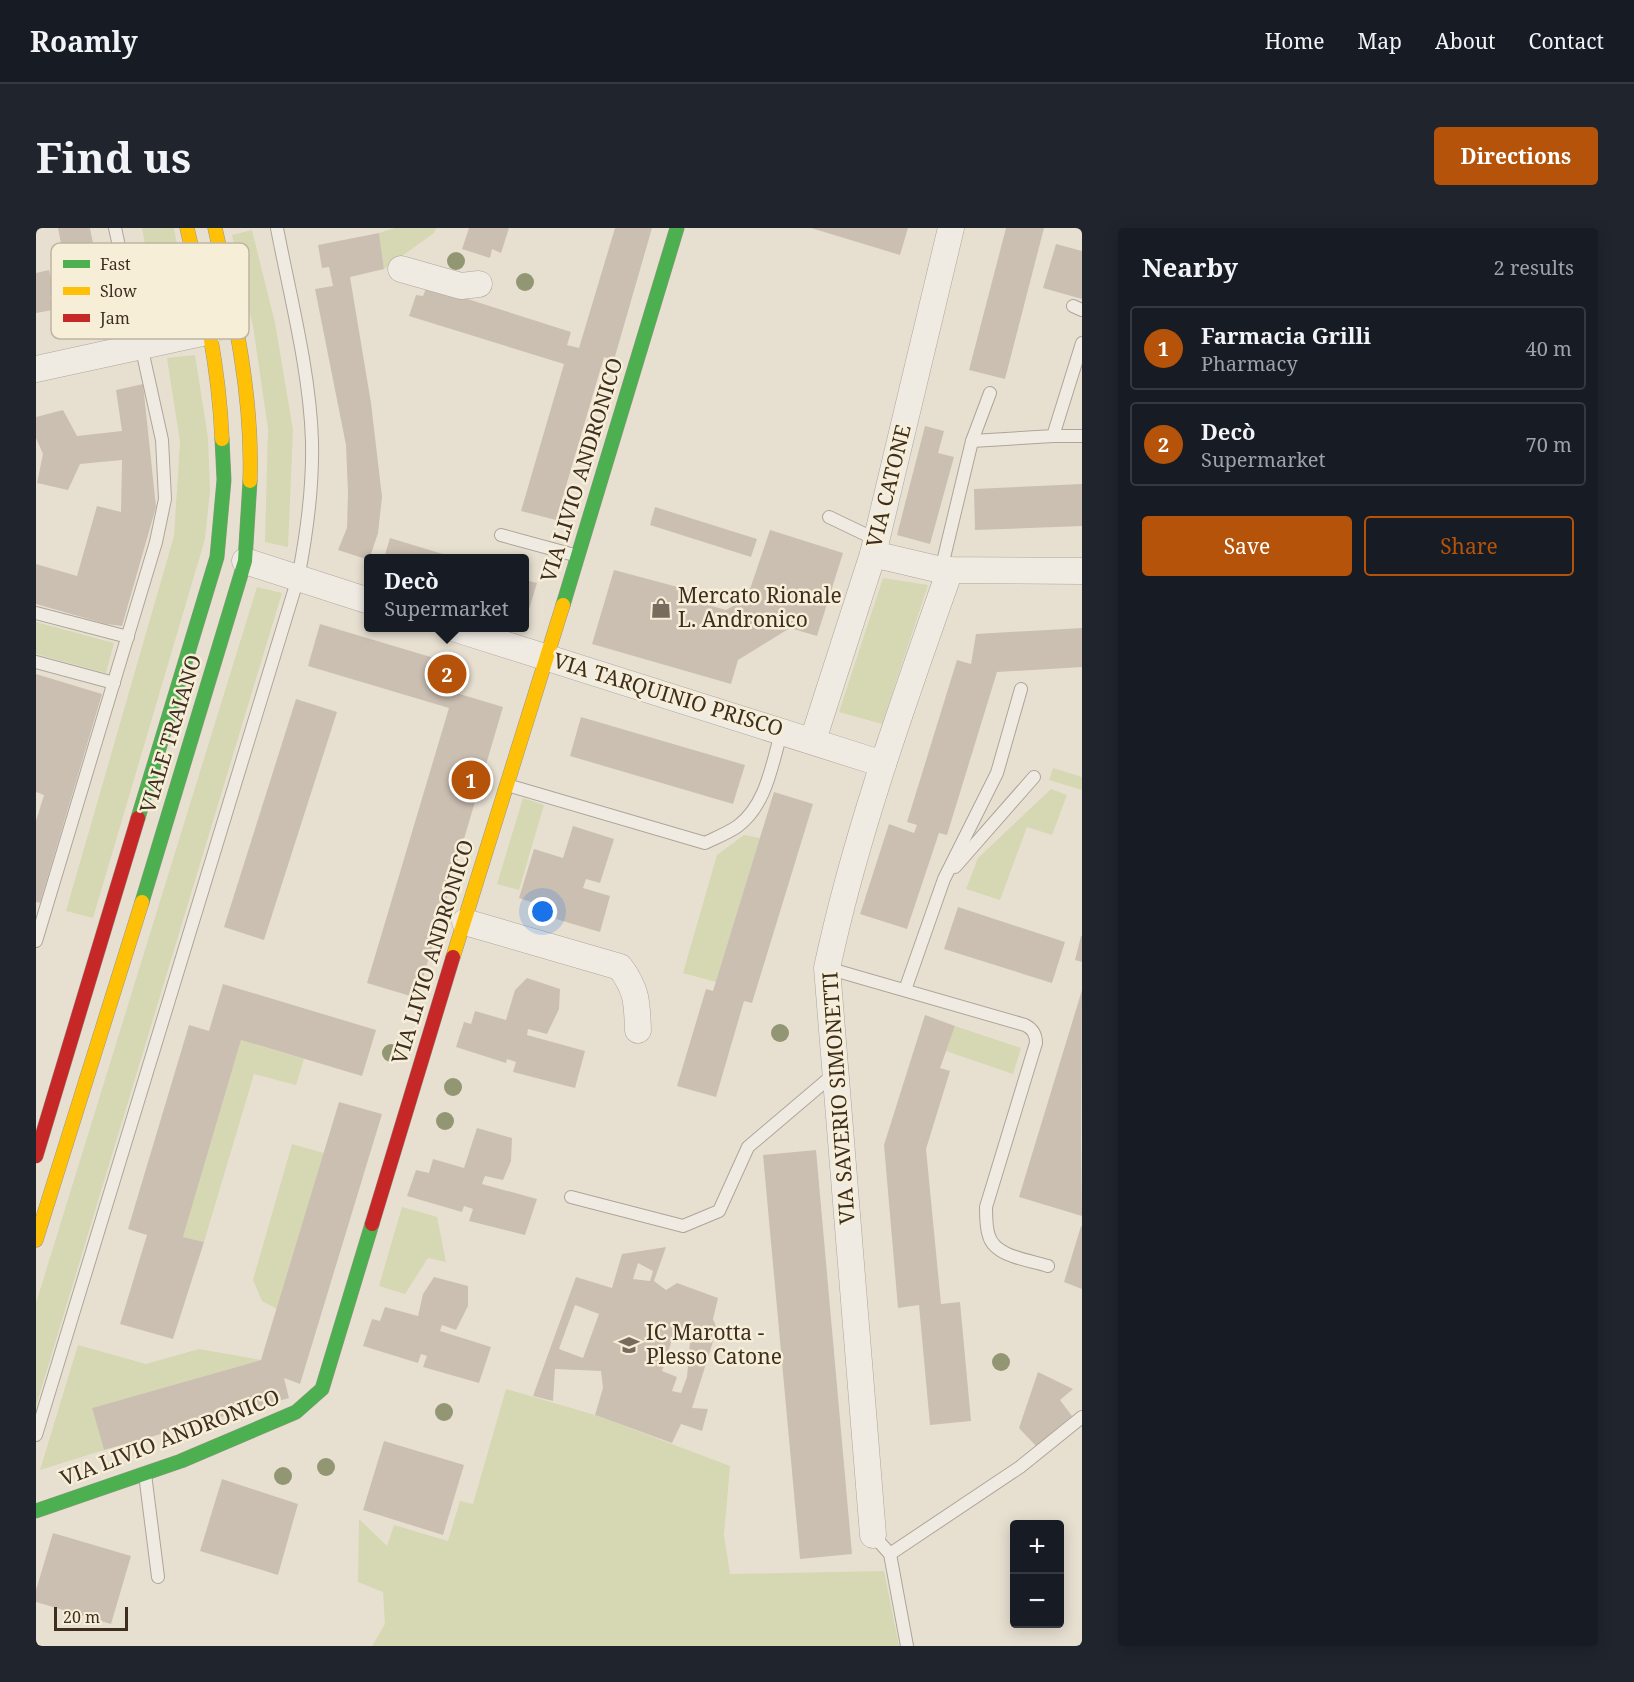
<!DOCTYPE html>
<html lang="en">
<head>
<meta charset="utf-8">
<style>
	body { margin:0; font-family:"Noto Serif",serif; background:#20242c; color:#f1f3f6 }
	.controls { position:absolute; right:18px; bottom:18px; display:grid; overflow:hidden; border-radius:6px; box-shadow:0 3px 15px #0003 }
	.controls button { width:54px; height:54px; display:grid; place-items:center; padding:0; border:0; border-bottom:2px solid #363941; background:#171b24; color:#f1f3f6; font:30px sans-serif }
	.scale { position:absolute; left:18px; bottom:15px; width:74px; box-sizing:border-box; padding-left:6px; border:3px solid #3d2e20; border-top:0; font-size:16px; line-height:21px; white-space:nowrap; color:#3d2e20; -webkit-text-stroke:4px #f7eed8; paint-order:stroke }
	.you { position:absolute; left:507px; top:684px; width:21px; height:21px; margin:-15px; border:4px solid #fff; border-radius:50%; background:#1a73e8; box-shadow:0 0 0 9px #1a73e833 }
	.badge { display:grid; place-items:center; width:39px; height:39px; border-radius:50%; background:#b45309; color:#fff; font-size:20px; font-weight:700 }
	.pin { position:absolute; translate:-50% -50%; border:3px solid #fff; box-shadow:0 2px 6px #0006 }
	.popup { position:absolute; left:328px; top:326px; width:165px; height:78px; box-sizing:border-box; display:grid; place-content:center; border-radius:6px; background:#171b24; filter:drop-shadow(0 2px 4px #0005); font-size:20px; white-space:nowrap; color:#9ea1a6 }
	.popup b { font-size:22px; color:#f1f3f6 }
	.popup::after { content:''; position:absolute; left:50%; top:100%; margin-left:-12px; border:12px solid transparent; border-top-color:#171b24 }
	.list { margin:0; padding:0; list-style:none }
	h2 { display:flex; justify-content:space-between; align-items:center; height:78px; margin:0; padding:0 24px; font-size:26px }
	h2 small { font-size:20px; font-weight:400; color:#9ea1a6 }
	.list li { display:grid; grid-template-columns:39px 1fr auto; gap:18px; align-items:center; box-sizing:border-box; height:84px; margin:0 12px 12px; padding:0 12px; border:2px solid #363941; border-radius:6px }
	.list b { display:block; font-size:22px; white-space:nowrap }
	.list p { margin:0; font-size:20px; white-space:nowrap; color:#9ea1a6 }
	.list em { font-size:20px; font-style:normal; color:#9ea1a6 }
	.actions { display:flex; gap:12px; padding:18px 24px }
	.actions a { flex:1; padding:14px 0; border:2px solid #b45309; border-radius:6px; text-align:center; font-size:21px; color:#b45309 }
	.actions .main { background:#b45309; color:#fff }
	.map { position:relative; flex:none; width:1046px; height:1418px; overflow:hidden; border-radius:6px }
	header { display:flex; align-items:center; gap:36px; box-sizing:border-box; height:84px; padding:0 30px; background:#171b24; border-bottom:2px solid #363941 }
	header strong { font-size:28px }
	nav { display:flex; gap:33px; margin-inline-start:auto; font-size:21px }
	.intro { display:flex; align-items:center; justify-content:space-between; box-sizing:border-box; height:144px; padding:0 36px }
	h1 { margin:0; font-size:42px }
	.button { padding:15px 27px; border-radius:6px; background:#b45309; color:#fff; font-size:21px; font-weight:700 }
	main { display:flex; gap:36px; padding:0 36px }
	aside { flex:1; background:#171b24; border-radius:6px; box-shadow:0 3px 15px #0003 }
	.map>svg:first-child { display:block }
	.green { fill:#d6d7b3 }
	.building { fill:#cbbfb2; fill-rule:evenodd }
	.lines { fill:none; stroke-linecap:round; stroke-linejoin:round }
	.lane-casing { stroke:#ada599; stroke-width:14 }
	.street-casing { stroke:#ada599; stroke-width:27 }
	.fast-casing { stroke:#9c958a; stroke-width:15 }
	.slow-casing { stroke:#9c958a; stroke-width:15 }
	.jam-casing { stroke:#9c958a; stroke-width:15 }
	.lane { stroke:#efebe3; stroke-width:12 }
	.street { stroke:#efebe3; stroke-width:26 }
	.fast { stroke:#4caf50; stroke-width:14 }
	.slow { stroke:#ffc107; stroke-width:14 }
	.jam { stroke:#c62828; stroke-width:14 }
	.tree { fill:#929673 }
	.labels { text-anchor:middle; stroke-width:5; stroke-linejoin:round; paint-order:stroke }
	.street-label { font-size:21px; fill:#3d2e20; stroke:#f7eed8 }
	.poi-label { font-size:21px; fill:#3d2e20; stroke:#f7eed8; text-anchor:start }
	.key { fill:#f7eed8; stroke:#bfb4a1; stroke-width:1.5 }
	.key-label { font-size:16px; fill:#3d2e20 }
</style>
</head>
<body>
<header>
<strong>Roamly</strong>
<nav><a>Home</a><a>Map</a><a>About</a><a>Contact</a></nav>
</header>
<div class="intro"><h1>Find us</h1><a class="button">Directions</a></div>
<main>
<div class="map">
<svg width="1046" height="1418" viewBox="0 0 1046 1418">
	<rect width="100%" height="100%" fill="#e7e0d1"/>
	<!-- green -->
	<g class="green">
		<path d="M 106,0 L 138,0 L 153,85 L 123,92 Z"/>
		<path d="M 359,0 L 400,0 L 398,5 L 348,41 L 343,5 Z"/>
		<path d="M 216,2 L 239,95 L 257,202 L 252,319 L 229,314 L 232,201 L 217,98 L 196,7 Z"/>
		<path d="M 159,127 L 172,210 L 174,263 L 169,311 L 57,690 L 30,683 L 138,308 L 144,214 L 131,130 Z"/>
		<path d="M 847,350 L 892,357 L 846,496 L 803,484 Z"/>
		<path d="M 221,359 L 246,365 L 0,1178 L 0,1075 Z"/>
		<path d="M 0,394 L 78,415 L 70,445 L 0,426 Z"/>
		<path d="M 1017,540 L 1046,549 L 1046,562 L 1013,552 Z"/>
		<path d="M 1015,561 L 1031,567 L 1016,607 L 991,599 L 964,672 L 930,661 L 942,630 Z"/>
		<path d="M 487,570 L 508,577 L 483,662 L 461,656 Z"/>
		<path d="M 708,607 L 724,610 L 680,754 L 647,745 L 681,627 Z"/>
		<path d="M 919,798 L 985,820 L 977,846 L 910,823 Z"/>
		<path d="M 205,812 L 268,831 L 260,857 L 218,846 L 168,1014 L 147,1009 Z"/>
		<path d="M 256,916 L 288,925 L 241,1081 L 226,1073 L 217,1052 Z"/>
		<path d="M 366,979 L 401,989 L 410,1034 L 392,1030 L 369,1066 L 343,1058 Z"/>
		<path d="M 42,1117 L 110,1136 L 163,1121 L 225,1132 L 56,1180 L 68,1222 L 4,1242 Z"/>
		<path d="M 470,1161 L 559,1187 L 694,1238 L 688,1307 L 694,1346 L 848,1343 L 863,1418 L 336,1418 L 349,1396 L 347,1364 L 322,1354 L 323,1291 L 351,1318 L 358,1297 L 412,1313 L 424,1273 L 437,1276 Z"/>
	</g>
	<!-- building -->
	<g class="building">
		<path d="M 22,0 L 54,0 L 72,91 L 39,98 L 32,64 L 14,68 L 17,82 L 0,85 L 0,45 L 13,42 L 16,55 L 32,52 Z"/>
		<path d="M 433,0 L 473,0 L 465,25 L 456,21 L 454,30 L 426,21 Z"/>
		<path d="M 579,0 L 616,0 L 578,132 L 568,129 L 520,292 L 485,283 L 528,136 L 373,88 L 380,67 L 387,68 L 391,58 L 535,104 L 531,117 L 543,120 Z"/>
		<path d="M 775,0 L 872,0 L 864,27 Z"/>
		<path d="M 970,0 L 1008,0 L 969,151 L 933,142 Z"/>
		<path d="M 343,5 L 348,41 L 314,49 L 335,175 L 346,269 L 342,305 L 333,332 L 302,322 L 311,300 L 312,265 L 310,217 L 279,61 L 297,58 L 293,39 L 286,40 L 282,17 Z"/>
		<path d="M 1020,16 L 1046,23 L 1046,71 L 1007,60 Z"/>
		<path d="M 107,156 L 120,279 L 86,398 L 70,396 L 0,376 L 0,336 L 41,348 L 61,278 L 85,284 L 86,232 L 44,236 L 32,262 L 1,255 L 7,226 L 0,210 L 0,189 L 27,182 L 41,208 L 86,203 L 80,162 Z"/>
		<path d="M 889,198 L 908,203 L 902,225 L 918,229 L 894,316 L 861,307 Z"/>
		<path d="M 1046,256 L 1046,298 L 939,302 L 938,261 Z"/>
		<path d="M 619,279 L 721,311 L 715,329 L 614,297 Z"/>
		<path d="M 734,302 L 807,325 L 781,408 L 754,400 L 702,432 L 695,456 L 556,416 L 578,342 L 679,369 L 676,378 L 690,382 L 711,370 Z"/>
		<path d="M 354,310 L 420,330 L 348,330 Z"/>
		<path d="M 489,352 L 501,355 L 491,388 L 489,387 Z"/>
		<path d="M 284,396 L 425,438 L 417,464 L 467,479 L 381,770 L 331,755 L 413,480 L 272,438 Z"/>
		<path d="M 1046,400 L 1046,439 L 961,444 L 911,607 L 903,605 L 871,701 L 824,686 L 853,596 L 878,605 L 881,597 L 871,594 L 921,432 L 935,436 L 940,406 Z"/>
		<path d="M 0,446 L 66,466 L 4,675 L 0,674 L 0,593 L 8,567 L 0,564 Z"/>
		<path d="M 260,471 L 301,484 L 228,712 L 188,699 Z"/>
		<path d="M 545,489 L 709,537 L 697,576 L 534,528 Z"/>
		<path d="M 738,564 L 777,576 L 716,775 L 708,773 L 680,869 L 641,858 L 670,761 L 677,763 Z"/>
		<path d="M 537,598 L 578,611 L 564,655 L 550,651 L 547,660 L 574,668 L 564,704 L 520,691 L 522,683 L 483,670 L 498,621 L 527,630 Z"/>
		<path d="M 922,679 L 1029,714 L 1016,755 L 908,721 Z"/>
		<path d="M 1045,708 L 1046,708 L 1046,734 L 1039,732 Z"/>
		<path d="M 491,750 L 524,761 L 523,781 L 511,806 L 492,801 L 491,807 L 549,823 L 539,860 L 477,844 L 480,834 L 471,831 L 470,835 L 420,819 L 428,794 L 435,796 L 439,783 L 470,792 L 479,762 Z"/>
		<path d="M 187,756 L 340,802 L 326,848 L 205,812 L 147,1009 L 168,1014 L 137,1111 L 84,1096 L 111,1007 L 92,1001 L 153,797 L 173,803 Z"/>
		<path d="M 1046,762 L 1045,917 L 1046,988 L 983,969 Z"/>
		<path d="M 889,787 L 919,798 L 904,840 L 914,843 L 890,921 L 905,1076 L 924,1074 L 935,1193 L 894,1197 L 883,1077 L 862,1080 L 848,917 Z"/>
		<path d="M 303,874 L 346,886 L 264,1156 L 248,1150 L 253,1170 L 68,1222 L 56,1180 L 225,1132 Z"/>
		<path d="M 441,900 L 476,910 L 475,933 L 467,952 L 449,948 L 446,956 L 501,971 L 489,1007 L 433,993 L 437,981 L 428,978 L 426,984 L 371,968 L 380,942 L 393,945 L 397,931 L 428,940 Z"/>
		<path d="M 780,922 L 816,1326 L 764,1331 L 727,927 Z"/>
		<path d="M 1045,998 L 1046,999 L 1046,1061 L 1028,1054 Z"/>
		<path d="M 630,1019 L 618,1053 L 630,1062 L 641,1055 L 682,1070 L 677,1091 L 681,1101 L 656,1180 L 672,1181 L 666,1203 L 645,1196 L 636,1215 L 559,1187 L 567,1160 L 565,1143 L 519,1141 L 517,1173 L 497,1168 L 540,1049 L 576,1060 L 586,1026 ZM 602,1035 L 617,1043 L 614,1053 L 597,1051 ZM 539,1077 L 563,1086 L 547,1130 L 523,1121 ZM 636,1112 L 654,1114 L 651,1149 L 645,1165 L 636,1163 L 641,1149 L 626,1143 Z"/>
		<path d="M 398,1049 L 432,1058 L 432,1078 L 420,1102 L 406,1097 L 404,1103 L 455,1119 L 443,1155 L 387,1139 L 391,1128 L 385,1126 L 382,1135 L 327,1118 L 336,1091 L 344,1093 L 349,1079 L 382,1088 L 387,1066 Z"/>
		<path d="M 1002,1144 L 1037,1161 L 1024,1172 L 1036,1188 L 1000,1218 L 983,1200 Z"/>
		<path d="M 348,1213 L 428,1237 L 407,1307 L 327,1282 Z"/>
		<path d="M 186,1251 L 262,1276 L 242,1347 L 164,1323 Z"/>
		<path d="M 17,1305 L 95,1328 L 75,1396 L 0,1374 L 0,1362 Z"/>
	</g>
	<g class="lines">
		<!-- lane casing -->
		<g class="lane-casing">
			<g id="lane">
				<path d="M 1037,78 L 1046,82"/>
				<path d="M 1017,208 L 1046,208"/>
				<path d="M 936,213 L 1017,208 L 1046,115"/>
				<path d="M 793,289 L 841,312"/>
				<path d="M 465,307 L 542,328"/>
				<path d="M 905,342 L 936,213 L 954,165"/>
				<path d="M 0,385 L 92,409"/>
				<path d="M 0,434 L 78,455"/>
				<path d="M 471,557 L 669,615 C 679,610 692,605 702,598 C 731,576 736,535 746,502"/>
				<path d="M 919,639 L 998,549"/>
				<path d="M 0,713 L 120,314 L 129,271 L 126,212 L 79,0"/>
				<path d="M 791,740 L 989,797 C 997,801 1000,806 1000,815 L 950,979 C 950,988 950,1000 953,1008 C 959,1029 994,1032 1012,1038"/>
				<path d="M 869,762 L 908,651 L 961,545 L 985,461"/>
				<path d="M 535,969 L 647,998 L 683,983 L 712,919 L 798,846"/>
				<path d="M 0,1207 L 262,350 C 271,305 277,259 276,213 C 274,144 254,68 241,0"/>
				<path d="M 109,1246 L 122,1349"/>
				<path d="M 837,1307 L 854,1326 L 871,1418"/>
				<path d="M 854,1326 L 984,1239 L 1046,1189"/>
			</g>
		</g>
		<!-- street casing -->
		<g class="street-casing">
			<g id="street">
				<path d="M 365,41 L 425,58 L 443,56"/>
				<path d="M 0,141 L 175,103"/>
				<path d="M 837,326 L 905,342 L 1046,343"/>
				<path d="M 209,333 L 333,373"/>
				<path d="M 417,400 L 847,536"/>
				<path d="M 777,512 L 837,326 L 915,0"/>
				<path d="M 429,694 L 584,739 C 601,762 601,774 602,802"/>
				<path d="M 837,1307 L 791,740 C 820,604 868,473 914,342"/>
			</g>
		</g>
		<!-- fast casing -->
		<g class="fast-casing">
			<g id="fast">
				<path d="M 527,377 L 641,0"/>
				<path d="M 102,590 L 181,329 L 188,252 L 186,211"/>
				<path d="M 106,674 L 209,333 L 214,253"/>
				<path d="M 0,1283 L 145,1233 L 260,1184 L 286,1161 L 336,996"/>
			</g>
		</g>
		<!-- slow casing -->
		<g class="slow-casing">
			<g id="slow">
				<path d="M 151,0 C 168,72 183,137 186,211"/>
				<path d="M 179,0 C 198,84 217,167 214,253"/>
				<path d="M 417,729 L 527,377"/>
				<path d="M 0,1012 L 106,674"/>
			</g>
		</g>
		<!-- jam casing -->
		<g class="jam-casing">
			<g id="jam">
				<path d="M 0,928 L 102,590"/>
				<path d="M 336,996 L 417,729"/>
			</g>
		</g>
		<!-- lane -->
		<use href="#lane" class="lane"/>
		<!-- street -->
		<use href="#street" class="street"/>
		<!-- fast -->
		<use href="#fast" class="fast"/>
		<!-- slow -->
		<use href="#slow" class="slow"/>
		<!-- jam -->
		<use href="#jam" class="jam"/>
	</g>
	<!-- trees -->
	<g class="tree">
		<circle cx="420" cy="33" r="9"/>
		<circle cx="489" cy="54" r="9"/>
		<circle cx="744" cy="805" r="9"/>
		<circle cx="355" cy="825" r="9"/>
		<circle cx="417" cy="859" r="9"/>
		<circle cx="409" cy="893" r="9"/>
		<circle cx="965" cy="1134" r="9"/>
		<circle cx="408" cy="1184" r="9"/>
		<circle cx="290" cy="1239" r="9"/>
		<circle cx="247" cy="1248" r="9"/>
	</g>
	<!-- icons -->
	<defs>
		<g id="shop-bare" transform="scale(1.62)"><path d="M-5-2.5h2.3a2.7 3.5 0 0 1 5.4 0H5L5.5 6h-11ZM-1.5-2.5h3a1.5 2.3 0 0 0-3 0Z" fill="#786c5e" stroke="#f7eed8" stroke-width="2.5" paint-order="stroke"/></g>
		<g id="school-bare" transform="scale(1.62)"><path d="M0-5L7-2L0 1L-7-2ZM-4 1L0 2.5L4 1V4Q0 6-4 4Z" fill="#786c5e" stroke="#f7eed8" stroke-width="2.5" paint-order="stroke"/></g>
	</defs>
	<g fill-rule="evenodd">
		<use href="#shop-bare" x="625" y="380"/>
		<use href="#school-bare" x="593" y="1117"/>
	</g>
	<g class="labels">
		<!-- street labels -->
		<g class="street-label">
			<text transform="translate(546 242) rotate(-73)" y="7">VIA LIVIO ANDRONICO</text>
			<text transform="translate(853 258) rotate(-76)" y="7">VIA CATONE</text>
			<text transform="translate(632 467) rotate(17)" y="7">VIA TARQUINIO PRISCO</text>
			<text transform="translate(135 506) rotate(-73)" y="7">VIALE TRAIANO</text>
			<text transform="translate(397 724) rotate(-73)" y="7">VIA LIVIO ANDRONICO</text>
			<text transform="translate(803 870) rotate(-94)" y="7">VIA SAVERIO SIMONETTI</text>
			<text transform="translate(134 1210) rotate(-21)" y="7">VIA LIVIO ANDRONICO</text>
		</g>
		<!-- poi labels -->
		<g class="poi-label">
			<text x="642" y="375">Mercato Rionale<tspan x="642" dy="24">L. Andronico</tspan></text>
			<text x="610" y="1112">IC Marotta -<tspan x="610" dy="24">Plesso Catone</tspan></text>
		</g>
	</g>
	<!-- legend -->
	<rect x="15" y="15" width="198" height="96" rx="9" class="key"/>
	<rect x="27" y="32" width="27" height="8" fill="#4caf50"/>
	<rect x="27" y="59" width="27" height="8" fill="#ffc107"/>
	<rect x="27" y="86" width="27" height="8" fill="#c62828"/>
	<g class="key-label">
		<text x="64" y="42">Fast</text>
		<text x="64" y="69">Slow</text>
		<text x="64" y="96">Jam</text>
	</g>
</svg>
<div class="controls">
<button>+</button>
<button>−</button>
</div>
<div class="scale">20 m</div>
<div class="you"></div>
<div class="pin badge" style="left:435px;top:552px">1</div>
<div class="pin badge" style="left:411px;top:446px">2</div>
<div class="popup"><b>Decò</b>Supermarket</div>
</div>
<aside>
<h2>Nearby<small>2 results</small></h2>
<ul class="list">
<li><span class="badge">1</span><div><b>Farmacia Grilli</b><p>Pharmacy</p></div><em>40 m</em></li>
<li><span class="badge">2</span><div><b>Decò</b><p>Supermarket</p></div><em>70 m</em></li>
</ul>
<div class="actions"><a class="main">Save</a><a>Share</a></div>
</aside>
</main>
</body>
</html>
